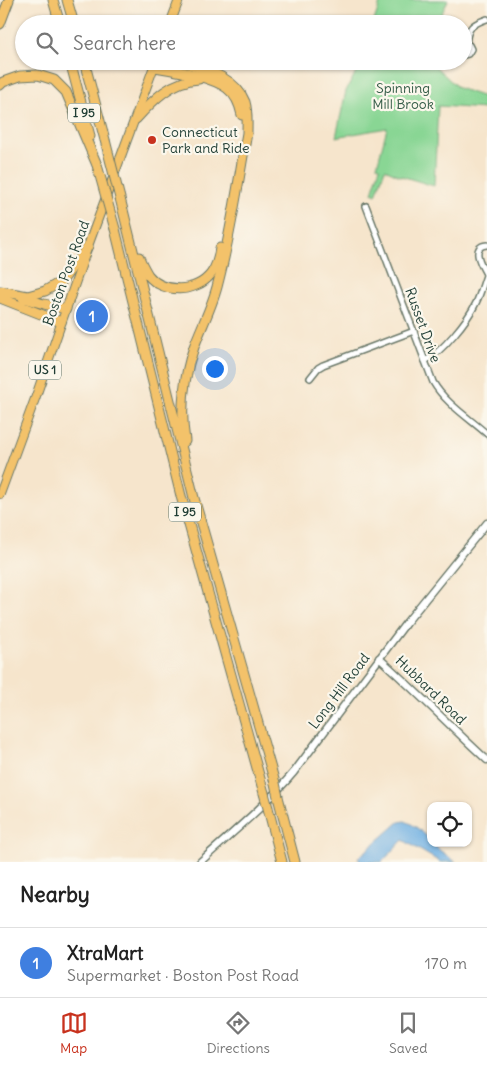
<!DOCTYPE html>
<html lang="en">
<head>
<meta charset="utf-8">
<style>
	body { margin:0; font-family:Delius,sans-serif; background:#f2f2f2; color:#222 }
	.controls { position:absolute; right:15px; bottom:15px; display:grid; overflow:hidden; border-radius:10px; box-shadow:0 1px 4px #0004 }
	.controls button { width:45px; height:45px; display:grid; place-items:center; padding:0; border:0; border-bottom:1px solid #e0e0e0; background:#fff; color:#222; font:25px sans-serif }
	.you { position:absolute; left:214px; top:368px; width:18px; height:18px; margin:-12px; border:4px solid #fff; border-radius:50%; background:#1a73e8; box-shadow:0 0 0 8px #1a73e833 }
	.badge { display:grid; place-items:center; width:32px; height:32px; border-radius:50%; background:#c8321e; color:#fff; font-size:16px; font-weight:700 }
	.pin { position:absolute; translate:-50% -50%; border:2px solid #fff; box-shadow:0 1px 5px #0006 }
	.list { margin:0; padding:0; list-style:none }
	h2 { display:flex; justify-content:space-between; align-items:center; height:65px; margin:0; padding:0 20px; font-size:21px }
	h2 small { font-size:16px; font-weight:400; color:#767676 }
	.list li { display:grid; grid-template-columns:32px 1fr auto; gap:15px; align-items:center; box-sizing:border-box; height:70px; padding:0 20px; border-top:1px solid #e0e0e0 }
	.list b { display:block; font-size:19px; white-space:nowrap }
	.list p { margin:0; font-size:16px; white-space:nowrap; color:#767676 }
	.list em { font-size:16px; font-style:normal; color:#767676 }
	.icon { flex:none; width:28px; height:28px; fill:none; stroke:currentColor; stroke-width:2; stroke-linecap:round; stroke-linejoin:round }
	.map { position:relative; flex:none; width:487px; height:862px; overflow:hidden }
	.search { position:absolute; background:#fff; box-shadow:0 1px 4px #0004; left:15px; right:15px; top:15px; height:55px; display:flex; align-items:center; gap:12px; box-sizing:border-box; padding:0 18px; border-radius:28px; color:#767676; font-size:19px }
	.sheet { height:135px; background:#fff }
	nav { display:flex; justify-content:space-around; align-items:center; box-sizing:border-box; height:70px; border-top:1px solid #e0e0e0; background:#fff; font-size:14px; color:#767676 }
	nav a { display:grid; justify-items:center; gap:2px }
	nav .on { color:#c8321e }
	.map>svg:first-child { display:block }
	.green { fill:#89d694; stroke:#548a64 }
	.water { fill:#6eafe2; stroke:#46768b }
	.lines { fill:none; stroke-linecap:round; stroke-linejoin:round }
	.minor-casing { stroke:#6a7869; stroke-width:8 }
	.tertiary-casing { stroke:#6a7869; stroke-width:9 }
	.primary-casing { stroke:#6a7869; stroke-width:10 }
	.motorway-casing { stroke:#6a7869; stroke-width:11 }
	.minor { stroke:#fff; stroke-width:5 }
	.tertiary { stroke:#fff; stroke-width:6 }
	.primary { stroke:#f3c26a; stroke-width:8 }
	.motorway { stroke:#f3c26a; stroke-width:9 }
	.motorway-bridge-casing { stroke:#6a7869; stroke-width:11; stroke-linecap:butt }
	.motorway-bridge { stroke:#f3c26a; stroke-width:9 }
	.poi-dot { fill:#c8321e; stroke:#fbf7ec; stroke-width:2 }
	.labels { text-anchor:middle; stroke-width:4.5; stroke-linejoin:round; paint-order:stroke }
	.shield { fill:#fbf7ec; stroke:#61756b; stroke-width:1 }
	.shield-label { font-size:12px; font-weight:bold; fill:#1f3d34 }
	.park-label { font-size:14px; fill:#345c47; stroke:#fbf7ec }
	.poi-label { font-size:14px; fill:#1f3d34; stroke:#fbf7ec; text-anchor:start }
	.street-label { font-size:14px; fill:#1f3d34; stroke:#fbf7ec }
</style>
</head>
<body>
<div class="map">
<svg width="487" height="862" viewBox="0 0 487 862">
	<rect width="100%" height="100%" fill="#fbf7ec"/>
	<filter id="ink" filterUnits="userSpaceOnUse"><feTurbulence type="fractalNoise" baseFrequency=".02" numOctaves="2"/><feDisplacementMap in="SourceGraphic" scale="10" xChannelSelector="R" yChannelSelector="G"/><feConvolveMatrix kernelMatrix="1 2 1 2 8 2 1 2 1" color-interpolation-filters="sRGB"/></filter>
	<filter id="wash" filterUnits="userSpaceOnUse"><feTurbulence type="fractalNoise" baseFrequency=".0096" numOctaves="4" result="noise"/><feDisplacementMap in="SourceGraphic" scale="20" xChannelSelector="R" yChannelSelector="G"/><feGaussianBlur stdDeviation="1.12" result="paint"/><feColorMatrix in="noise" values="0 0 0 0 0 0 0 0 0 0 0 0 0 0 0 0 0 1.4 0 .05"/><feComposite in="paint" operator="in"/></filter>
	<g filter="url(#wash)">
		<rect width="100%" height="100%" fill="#f6e5cc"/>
		<!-- green -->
		<g class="green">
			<path d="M 381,0 L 448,0 L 437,24 L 373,24 Z"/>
			<path d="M 360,61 L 433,61 L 435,66 L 458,88 L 487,98 L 486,109 L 438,106 L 434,186 L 398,175 L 385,169 L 376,195 L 372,193 L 380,167 L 377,166 L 387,128 L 336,137 L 346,91 L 355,74 Z"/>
		</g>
		<!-- water -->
		<path class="water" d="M 405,821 C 415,825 424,833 431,841 L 431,843 L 433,843 L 438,849 L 456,862 L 440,862 L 403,840 L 382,862 L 361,862 L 358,858 L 399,822 Z"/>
	</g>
	<g filter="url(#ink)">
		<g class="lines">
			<!-- minor casing -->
			<g class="minor-casing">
				<g id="minor">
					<path d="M 466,43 C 468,27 472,24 487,19"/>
					<path d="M 463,55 L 468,54 L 471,49 L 469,45 L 464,43"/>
					<path d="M 366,206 L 433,382 C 445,403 469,418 487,434"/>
					<path d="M 486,274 C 481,265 470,246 487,245"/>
					<path d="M 425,361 C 442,352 468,320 476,303 C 481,293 483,283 487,273"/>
					<path d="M 310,378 L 318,368 L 323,365 L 414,331"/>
				</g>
			</g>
			<!-- tertiary casing -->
			<g class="tertiary-casing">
				<g id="tertiary">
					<path d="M 379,658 C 416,691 451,727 487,760"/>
					<path d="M 200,862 C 232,833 266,805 294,772 L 406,623 L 487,523"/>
				</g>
			</g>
			<!-- primary casing -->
			<g class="primary-casing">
				<g id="primary">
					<path d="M 170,24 L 179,0"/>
					<path d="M 0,494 L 36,396 L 88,246 L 156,61"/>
				</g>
			</g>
			<!-- motorway casing -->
			<g class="motorway-casing">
				<g id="motorway">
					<path d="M 53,0 L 60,24"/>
					<path d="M 67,0 L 74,24"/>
					<path d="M 0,24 L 9,0"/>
					<path d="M 70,61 L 90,136"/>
					<path d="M 84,61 L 105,140"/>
					<path d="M 180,61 C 203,69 235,76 245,102 C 248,112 247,123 247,133 C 238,183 231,234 218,283 C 213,305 202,325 194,347 C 184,376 180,410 185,441"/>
					<path d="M 155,67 C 174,70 212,77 227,88 C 235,94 240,105 242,115"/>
					<path d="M 0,85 L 3,82 L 20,76 L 38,75 L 54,80 L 66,92 L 97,165"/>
					<path d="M 136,119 C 153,100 172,80 199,79"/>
					<path d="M 123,210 L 194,498 L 275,783"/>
					<path d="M 115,229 L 181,496 L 264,793"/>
					<path d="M 139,257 C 141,263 145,270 148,275 C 163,294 196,293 211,274 C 216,267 219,257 220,248"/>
					<path d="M 0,291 L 28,296 L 45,291 L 62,281 L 88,246"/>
					<path d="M 0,298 L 61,322"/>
					<path d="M 23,298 L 44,304 L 66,309"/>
					<path d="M 278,797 L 295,862"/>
					<path d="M 268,808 L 282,862"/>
				</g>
			</g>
			<!-- minor -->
			<use href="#minor" class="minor"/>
			<!-- tertiary -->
			<use href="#tertiary" class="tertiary"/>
			<!-- primary -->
			<use href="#primary" class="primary"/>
			<!-- motorway -->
			<use href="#motorway" class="motorway"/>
			<!-- motorway-bridge casing -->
			<g class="motorway-bridge-casing">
				<g id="motorway-bridge">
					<path d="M 105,140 L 123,210"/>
					<path d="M 97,165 L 115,229"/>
					<path d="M 275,783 L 278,797"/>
					<path d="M 264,793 L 268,808"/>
				</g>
			</g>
			<!-- motorway-bridge -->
			<use href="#motorway-bridge" class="motorway-bridge"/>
		</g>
	</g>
	<!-- markers -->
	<circle class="poi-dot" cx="152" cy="140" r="5"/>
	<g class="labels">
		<!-- shield labels -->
		<g class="shield">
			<rect x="68" y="103.5" width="32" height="19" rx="4"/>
			<rect x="29" y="360.5" width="32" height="19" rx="4"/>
			<rect x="169" y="502.5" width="32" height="19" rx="4"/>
		</g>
		<g class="shield-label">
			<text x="84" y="117">I 95</text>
			<text x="45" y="374">US 1</text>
			<text x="185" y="516">I 95</text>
		</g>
		<!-- park labels -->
		<g class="park-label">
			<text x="403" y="93">Spinning<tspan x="403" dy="16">Mill Brook</tspan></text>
		</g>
		<!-- poi labels -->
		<g class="poi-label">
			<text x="162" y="137">Connecticut<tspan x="162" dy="16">Park and Ride</tspan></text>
		</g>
		<!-- street labels -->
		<g class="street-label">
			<text transform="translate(66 273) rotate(-70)" y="5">Boston Post Road</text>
			<text transform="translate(423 325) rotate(70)" y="5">Russet Drive</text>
			<text transform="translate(431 690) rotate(44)" y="5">Hubbard Road</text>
			<text transform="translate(339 691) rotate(-53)" y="5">Long Hill Road</text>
		</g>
	</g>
</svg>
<div class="controls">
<button><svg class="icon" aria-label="locate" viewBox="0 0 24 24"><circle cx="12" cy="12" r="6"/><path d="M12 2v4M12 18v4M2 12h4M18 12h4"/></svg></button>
</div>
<div class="you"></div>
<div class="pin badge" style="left:92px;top:316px;background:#3f7fe0">1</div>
<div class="search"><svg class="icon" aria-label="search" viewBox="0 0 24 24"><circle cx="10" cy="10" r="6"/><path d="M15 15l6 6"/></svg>Search here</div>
</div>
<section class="sheet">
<h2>Nearby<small></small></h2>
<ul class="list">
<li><span class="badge" style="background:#3f7fe0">1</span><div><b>XtraMart</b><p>Supermarket · Boston Post Road</p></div><em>170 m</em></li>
</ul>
</section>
<nav>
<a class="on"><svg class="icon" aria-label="map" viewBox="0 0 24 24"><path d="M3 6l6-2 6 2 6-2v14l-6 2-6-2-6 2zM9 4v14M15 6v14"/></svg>Map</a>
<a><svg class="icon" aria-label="directions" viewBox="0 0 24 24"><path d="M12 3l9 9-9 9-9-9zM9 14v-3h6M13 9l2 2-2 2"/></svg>Directions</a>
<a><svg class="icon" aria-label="saved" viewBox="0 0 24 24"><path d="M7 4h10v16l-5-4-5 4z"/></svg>Saved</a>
</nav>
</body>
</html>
